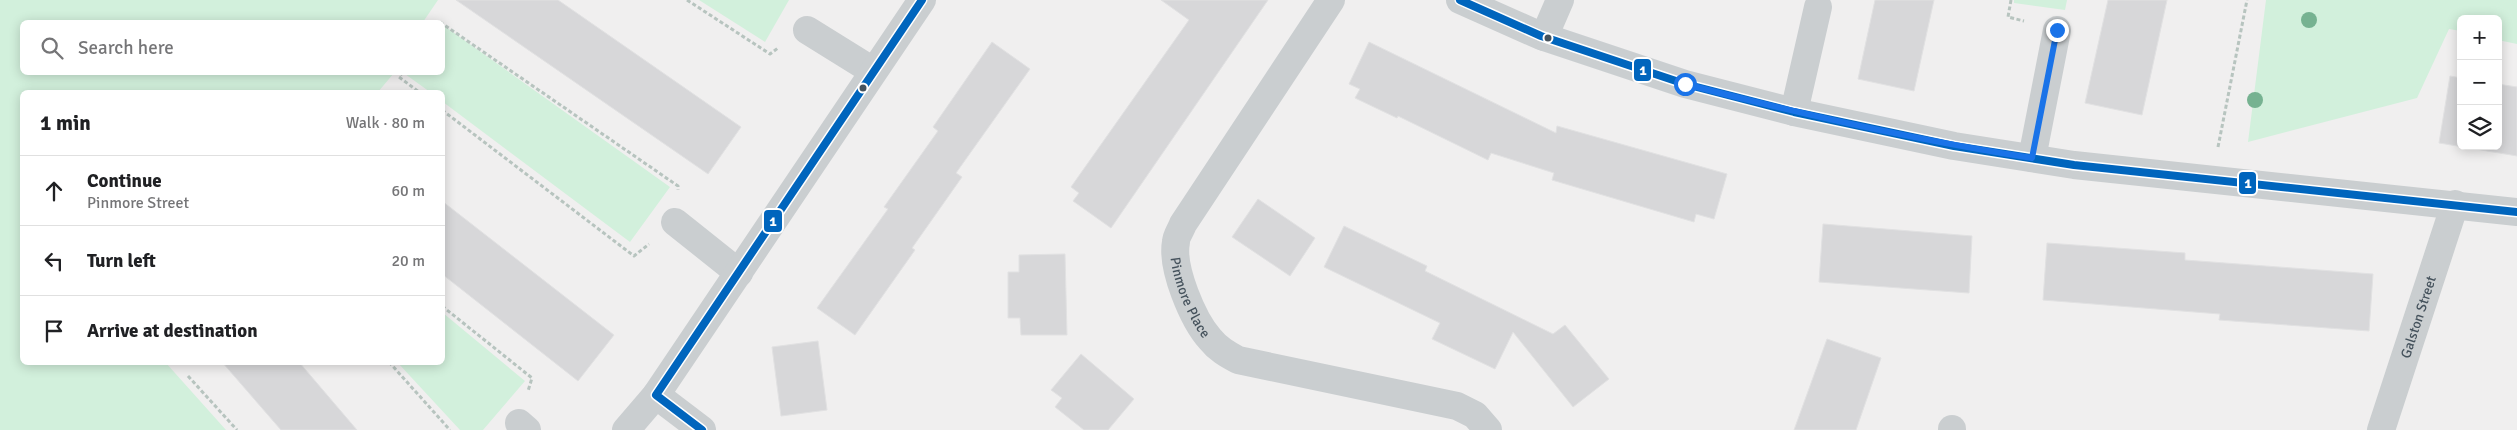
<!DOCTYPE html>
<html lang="en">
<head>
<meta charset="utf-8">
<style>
	body { margin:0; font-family:Signika,sans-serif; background:#f2f2f2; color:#202124 }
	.controls { position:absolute; right:15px; top:15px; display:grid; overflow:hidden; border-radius:8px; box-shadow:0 2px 12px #0003 }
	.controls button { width:45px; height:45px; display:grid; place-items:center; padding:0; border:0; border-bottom:1px solid #e0e0e0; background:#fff; color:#202124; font:25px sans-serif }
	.stop { position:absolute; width:15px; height:15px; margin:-11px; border:4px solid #1a73e8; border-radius:50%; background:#fff }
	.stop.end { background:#1a73e8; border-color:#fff; box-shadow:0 1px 5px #0008 }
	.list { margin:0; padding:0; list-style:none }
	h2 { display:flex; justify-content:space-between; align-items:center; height:65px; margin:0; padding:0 20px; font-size:21px }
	h2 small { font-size:16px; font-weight:400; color:#757577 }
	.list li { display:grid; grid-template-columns:32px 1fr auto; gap:15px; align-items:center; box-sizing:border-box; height:70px; padding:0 20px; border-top:1px solid #e0e0e0 }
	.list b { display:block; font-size:19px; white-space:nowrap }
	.list p { margin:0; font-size:16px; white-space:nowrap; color:#757577 }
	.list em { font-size:16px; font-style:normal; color:#757577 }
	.icon { flex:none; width:28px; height:28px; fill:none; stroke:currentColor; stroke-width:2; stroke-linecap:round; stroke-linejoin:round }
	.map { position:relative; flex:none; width:2517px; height:430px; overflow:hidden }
	.search { position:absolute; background:#fff; box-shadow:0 2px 12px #0003; left:20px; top:20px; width:425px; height:55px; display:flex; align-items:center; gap:12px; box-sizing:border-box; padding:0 18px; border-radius:8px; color:#757577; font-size:19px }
	.panel { position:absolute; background:#fff; box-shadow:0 2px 12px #0003; left:20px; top:90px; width:425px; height:275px; border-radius:8px }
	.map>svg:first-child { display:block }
	.green { fill:#d2f0dc }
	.building { fill:#d7d7d9; stroke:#e1e1e2 }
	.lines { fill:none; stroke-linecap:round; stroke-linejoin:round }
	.path { stroke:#b7c4bf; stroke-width:3; stroke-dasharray:4 2.5; stroke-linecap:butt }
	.minor { stroke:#caced0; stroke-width:28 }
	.bus-1-casing { stroke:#fff; stroke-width:11 }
	.bus-1 { stroke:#0065bd; stroke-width:8 }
	.tree { fill:#76b291 }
	.route { stroke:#1a73e8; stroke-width:6 }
	.bus-dot { fill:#45525c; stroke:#fff; stroke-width:2 }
	.labels { text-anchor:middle; stroke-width:5; stroke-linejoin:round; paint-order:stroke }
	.street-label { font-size:14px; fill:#45525c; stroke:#fff }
	.line-badge { stroke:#fff; stroke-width:2 }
	.badge-label { font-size:14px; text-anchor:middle; font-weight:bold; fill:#fff }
</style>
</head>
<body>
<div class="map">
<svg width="2517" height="430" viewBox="0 0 2517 430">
	<rect width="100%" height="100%" fill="#f0efef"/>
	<!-- green -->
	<g class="green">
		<path d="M 0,0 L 438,0 L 423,22 L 22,22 L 22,72 L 394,73 L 378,92 L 22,92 L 22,362 L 166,363 L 226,430 L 0,430 Z"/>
		<path d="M 699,0 L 789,0 L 765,42 Z"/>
		<path d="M 2014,0 L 2067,0 L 2065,10 L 2014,3 Z"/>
		<path d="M 2266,0 L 2517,0 L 2517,44 L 2498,40 L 2498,19 L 2461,19 L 2461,31 L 2449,29 L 2417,98 L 2248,142 Z"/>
		<path d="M 443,25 L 670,187 L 630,242 L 443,102 L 442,92 L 430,92 L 405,74 L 442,72 Z"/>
		<path d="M 443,313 L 525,381 L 483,430 L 460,430 L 398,363 L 442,362 Z"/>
	</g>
	<!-- building -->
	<g class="building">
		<path d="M 456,0 L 558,0 L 741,127 L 708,174 Z"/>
		<path d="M 1161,0 L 1268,0 L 1111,228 L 1073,201 L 1079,193 L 1071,187 L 1189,20 Z"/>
		<path d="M 1875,0 L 1934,0 L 1914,91 L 1858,79 Z"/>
		<path d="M 2108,0 L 2167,0 L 2142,115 L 2085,103 Z"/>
		<path d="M 992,42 L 1030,69 L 956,173 L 962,177 L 912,248 L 915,250 L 855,335 L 817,308 L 888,209 L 884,207 L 938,131 L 933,127 Z"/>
		<path d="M 1369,42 L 1556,133 L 1557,126 L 1727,174 L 1714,219 L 1696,214 L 1694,222 L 1552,180 L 1554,173 L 1491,153 L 1488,160 L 1398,116 L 1397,118 L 1355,98 L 1360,89 L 1349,84 Z"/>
		<path d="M 2450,76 L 2461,78 L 2461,146 L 2498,146 L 2498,84 L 2517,87 L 2517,156 L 2439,143 Z"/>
		<path d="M 1258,199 L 1315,238 L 1290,276 L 1232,237 Z"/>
		<path d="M 442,201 L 614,335 L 578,381 L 442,274 Z"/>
		<path d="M 1823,224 L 1972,236 L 1969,293 L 1819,282 Z"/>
		<path d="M 1344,226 L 1427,266 L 1425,271 L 1553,334 L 1565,325 L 1609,379 L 1573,407 L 1513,332 L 1495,369 L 1432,339 L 1440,323 L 1324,267 Z"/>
		<path d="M 2047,243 L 2185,253 L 2185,260 L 2373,274 L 2369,331 L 2219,320 L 2220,314 L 2043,300 Z"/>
		<path d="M 1065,254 L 1067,335 L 1021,335 L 1020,318 L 1008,318 L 1008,272 L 1019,272 L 1019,255 Z"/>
		<path d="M 1827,339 L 1881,358 L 1856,430 L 1794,430 Z"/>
		<path d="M 818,341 L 827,410 L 781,416 L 772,347 Z"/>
		<path d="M 1081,354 L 1134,399 L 1108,430 L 1084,430 L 1055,407 L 1062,398 L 1051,390 Z"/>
		<path d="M 222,362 L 299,362 L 357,430 L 281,430 Z"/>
	</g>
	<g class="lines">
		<!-- path -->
		<g class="path">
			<path d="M 687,0 L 770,54 L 778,48"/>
			<path d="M 2011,0 L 2008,17 L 2024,21"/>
			<path d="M 440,22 L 678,186 L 678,190"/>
			<path d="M 403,72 L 399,77 L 419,92"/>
			<path d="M 442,110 L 634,256 L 649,244"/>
			<path d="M 2218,147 L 2247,0"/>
			<path d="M 442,306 L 532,378 L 528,391"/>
			<path d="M 389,362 L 450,430"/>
			<path d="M 188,376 L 237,430"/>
		</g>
		<!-- minor -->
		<g class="minor">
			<path id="s1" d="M 1331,0 L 1183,224 C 1181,230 1176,236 1176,242 C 1171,268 1193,320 1210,339 C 1218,349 1227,354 1238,360 L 1457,406 L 1475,415 L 1488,430"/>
			<path d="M 1460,0 L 1541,36 L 1685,84 L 1794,112 L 1954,146 L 2074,165 L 2517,212"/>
			<path d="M 807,30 L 873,71"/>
			<path d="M 1544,37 L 1560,0"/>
			<path d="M 1794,112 L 1818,7"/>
			<path d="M 2032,158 L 2057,30"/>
			<path d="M 675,222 L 739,273"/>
			<path d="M 656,395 L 702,430"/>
			<path d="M 519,423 L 527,430"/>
			<path d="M 626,430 L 656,395 L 922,0"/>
			<path d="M 1952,430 L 1952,429"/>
			<path id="s2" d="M 2381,430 L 2455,204"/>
		</g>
		<!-- bus-1 casing -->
		<g class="bus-1-casing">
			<g id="bus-1">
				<path d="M 1460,0 L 1541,36 L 1685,84 L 1794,112 L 1954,146 L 2074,165 L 2517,212"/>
				<path d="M 702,430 L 656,395 L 922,0"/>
			</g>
		</g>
		<!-- bus-1 -->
		<use href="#bus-1" class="bus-1"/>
	</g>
	<!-- trees -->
	<g class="tree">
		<circle cx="2309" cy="20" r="8"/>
		<circle cx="2255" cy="100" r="8"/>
	</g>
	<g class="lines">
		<!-- route -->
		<path class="route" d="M 1685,84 C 1800,114 1915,140 2032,158 L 2057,30"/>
	</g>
	<!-- markers -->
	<g class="bus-dot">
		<circle cx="1548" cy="38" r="4.5"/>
		<circle cx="863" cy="88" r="4.5"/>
	</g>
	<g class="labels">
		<!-- street labels -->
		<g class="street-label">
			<text dy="5" stroke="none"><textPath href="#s1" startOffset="346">Pinmore Place</textPath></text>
			<text dy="5" stroke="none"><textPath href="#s2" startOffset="119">Galston Street</textPath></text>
		</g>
	</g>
	<g class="line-badge">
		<rect x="1633" y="58" width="19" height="24" rx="5" fill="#0065bd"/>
		<rect x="2238" y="171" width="19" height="24" rx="5" fill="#0065bd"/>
		<rect x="763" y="209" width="20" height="24" rx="5" fill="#0065bd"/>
	</g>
	<g class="badge-label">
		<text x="1643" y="75">1</text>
		<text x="2248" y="188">1</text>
		<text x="773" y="226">1</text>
	</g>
</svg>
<div class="controls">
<button>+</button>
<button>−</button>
<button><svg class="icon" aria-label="layers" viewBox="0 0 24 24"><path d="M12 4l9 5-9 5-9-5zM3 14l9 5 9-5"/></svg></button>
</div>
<div class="stop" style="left:1685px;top:84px"></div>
<div class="stop end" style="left:2057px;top:30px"></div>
<div class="search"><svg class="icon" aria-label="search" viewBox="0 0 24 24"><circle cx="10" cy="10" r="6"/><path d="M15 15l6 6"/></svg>Search here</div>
<section class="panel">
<h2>1 min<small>Walk · 80 m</small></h2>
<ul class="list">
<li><svg class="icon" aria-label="ahead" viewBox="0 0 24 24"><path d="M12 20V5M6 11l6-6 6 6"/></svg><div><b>Continue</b><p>Pinmore Street</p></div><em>60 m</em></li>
<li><svg class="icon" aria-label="left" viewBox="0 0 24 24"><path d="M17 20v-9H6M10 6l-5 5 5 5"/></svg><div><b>Turn left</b></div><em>20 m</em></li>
<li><svg class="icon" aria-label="arrive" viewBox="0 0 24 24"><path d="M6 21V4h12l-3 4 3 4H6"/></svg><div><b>Arrive at destination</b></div></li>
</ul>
</section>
</div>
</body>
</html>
